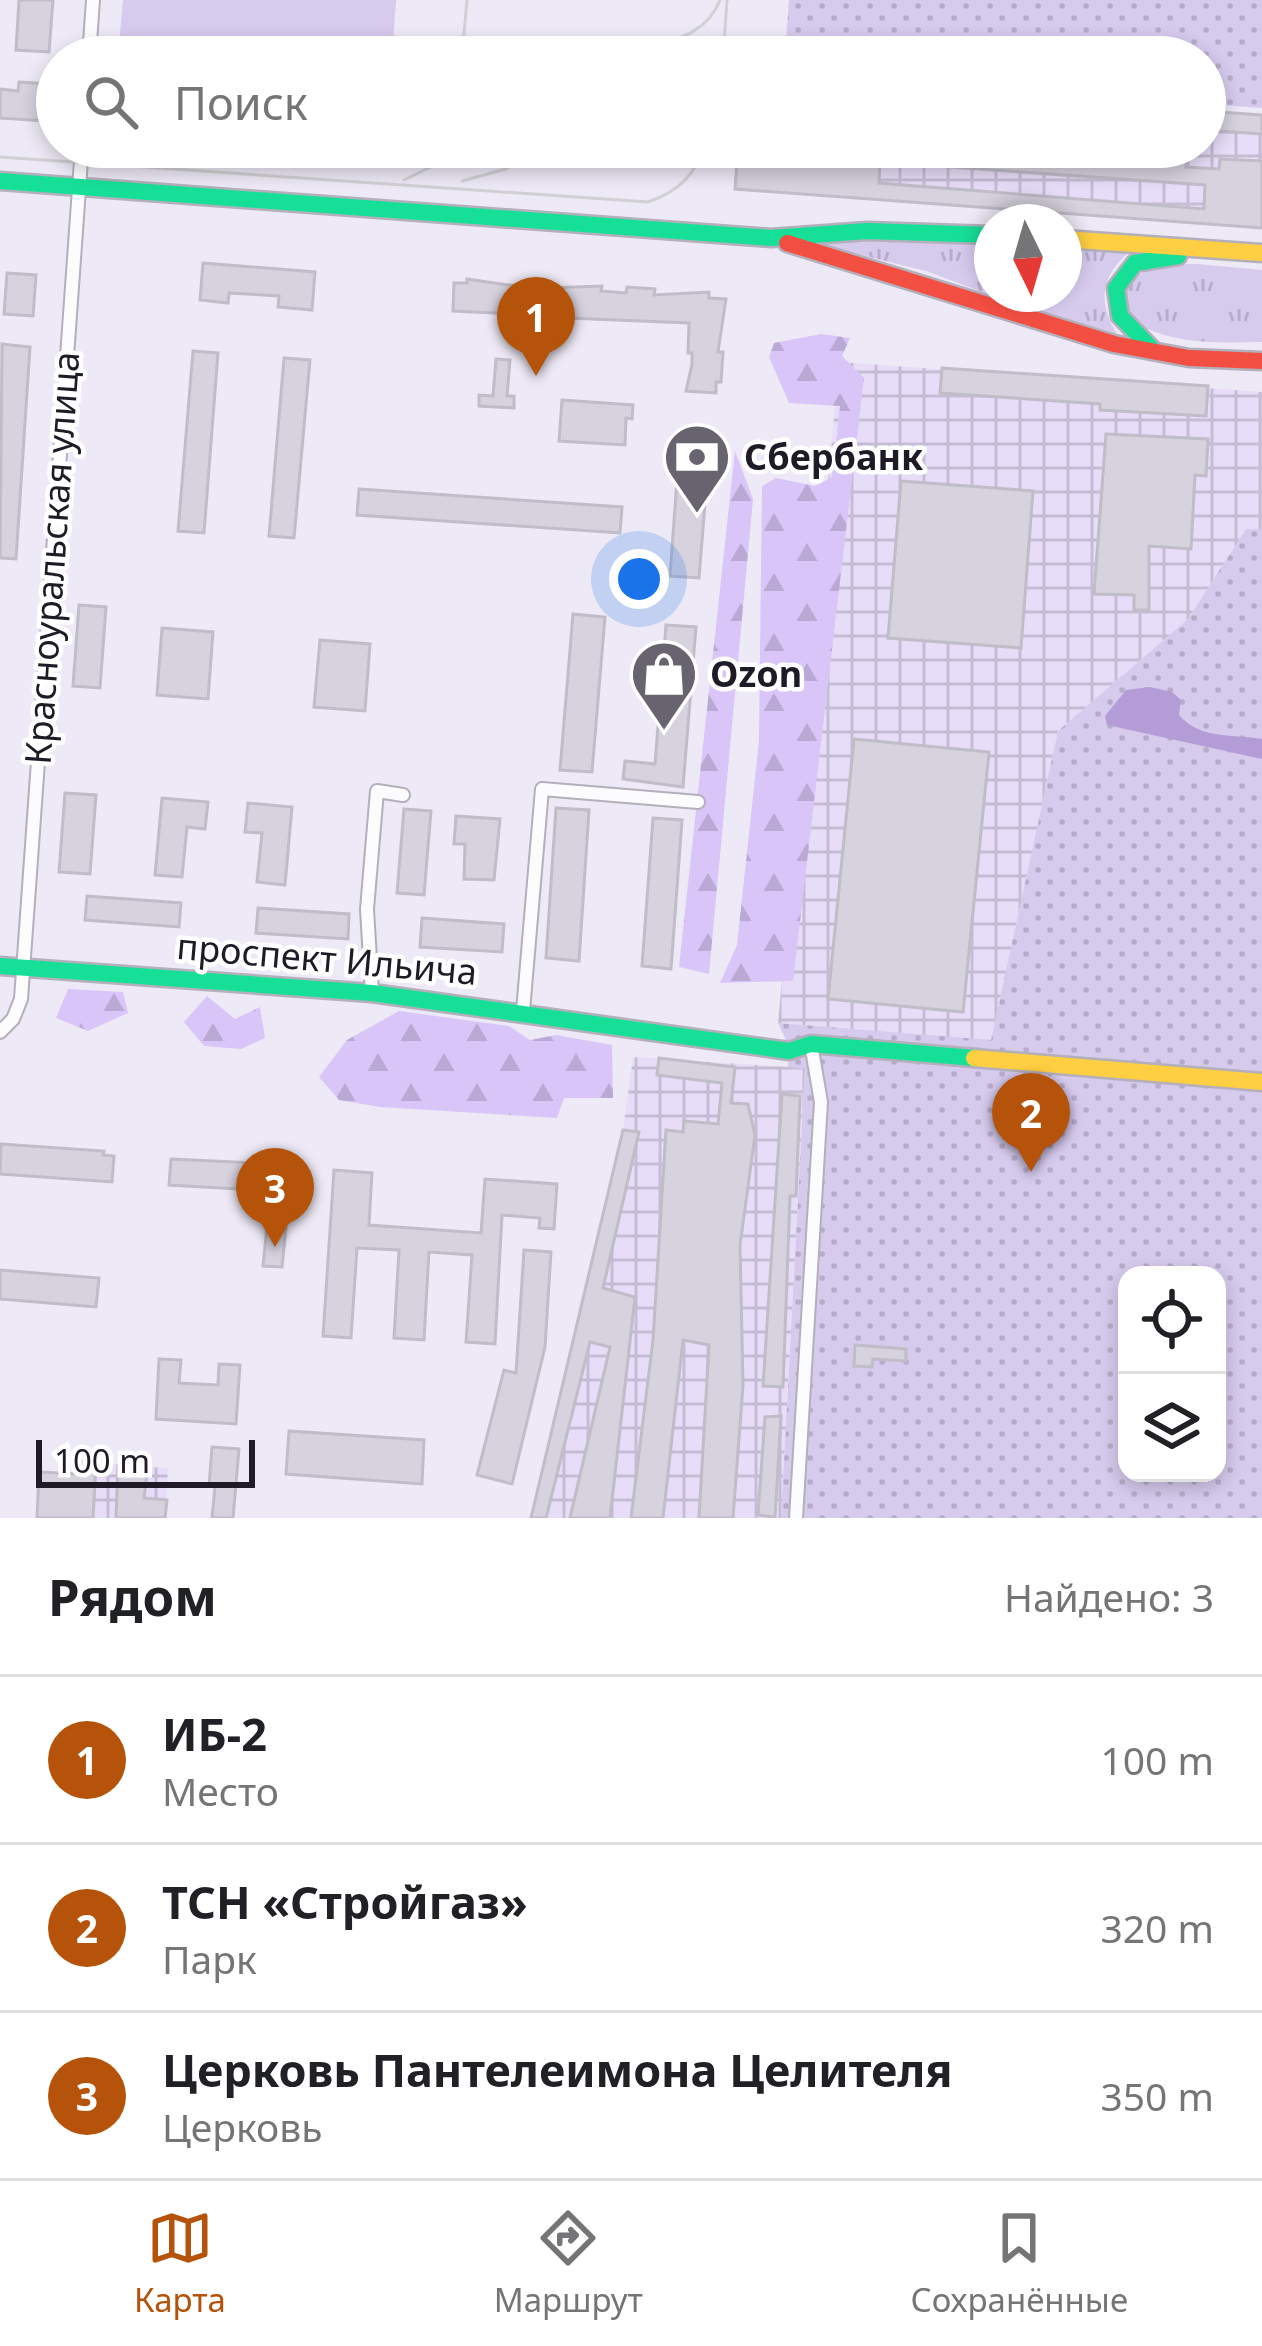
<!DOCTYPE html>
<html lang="ru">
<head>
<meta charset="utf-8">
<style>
	body { margin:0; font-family:"Noto Sans",sans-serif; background:#f6f6f6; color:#202124 }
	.controls { position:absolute; right:36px; bottom:36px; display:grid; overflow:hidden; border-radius:24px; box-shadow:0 6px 18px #0003 }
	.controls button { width:108px; height:108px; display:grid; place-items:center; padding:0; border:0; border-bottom:3px solid #e0e0e0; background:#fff; color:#202124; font:60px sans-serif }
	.compass { position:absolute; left:974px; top:204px; width:108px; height:108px; border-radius:50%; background:#fff; box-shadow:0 6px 18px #0003; rotate:175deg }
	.scale { position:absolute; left:36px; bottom:30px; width:219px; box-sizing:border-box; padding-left:12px; border:6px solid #1f1b26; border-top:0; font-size:33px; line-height:42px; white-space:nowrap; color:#1f1b26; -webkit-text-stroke:9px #fff; paint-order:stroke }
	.you { position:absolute; left:639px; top:579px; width:42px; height:42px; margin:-30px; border:9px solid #fff; border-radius:50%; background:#1a73e8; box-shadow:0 0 0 18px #1a73e833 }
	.badge { display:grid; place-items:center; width:78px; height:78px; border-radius:50%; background:#b45309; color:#fff; font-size:39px; font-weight:700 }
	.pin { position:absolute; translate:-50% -99px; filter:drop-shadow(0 3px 6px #0008) }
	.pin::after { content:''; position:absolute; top:63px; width:42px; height:36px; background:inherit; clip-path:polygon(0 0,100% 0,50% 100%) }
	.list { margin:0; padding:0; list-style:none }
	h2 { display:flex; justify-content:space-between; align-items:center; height:156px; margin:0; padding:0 48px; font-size:51px }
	h2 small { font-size:39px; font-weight:400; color:#757577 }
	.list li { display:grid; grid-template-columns:78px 1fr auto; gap:36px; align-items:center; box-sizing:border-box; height:168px; padding:0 48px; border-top:3px solid #e0e0e0 }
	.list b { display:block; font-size:45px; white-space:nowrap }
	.list p { margin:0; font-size:39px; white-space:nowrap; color:#757577 }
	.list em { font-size:39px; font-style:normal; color:#757577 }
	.icon { flex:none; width:66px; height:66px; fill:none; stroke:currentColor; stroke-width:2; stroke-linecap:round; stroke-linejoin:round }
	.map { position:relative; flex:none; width:1262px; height:1518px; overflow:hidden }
	.search { position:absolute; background:#fff; box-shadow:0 6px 18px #0003; left:36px; right:36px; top:36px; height:132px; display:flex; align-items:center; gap:30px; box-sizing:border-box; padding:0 42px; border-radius:66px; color:#757577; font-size:45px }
	.sheet { height:660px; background:#fff }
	nav { display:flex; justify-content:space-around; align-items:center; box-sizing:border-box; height:168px; border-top:3px solid #e0e0e0; background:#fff; font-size:33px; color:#757577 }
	nav a { display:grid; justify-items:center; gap:6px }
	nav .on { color:#b45309 }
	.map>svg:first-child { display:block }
	.industrial { fill:url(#industrial-grid) }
	.grass { fill:url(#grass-tufts) }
	.forest { fill:url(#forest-firs) }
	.park { fill:url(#park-dots); fill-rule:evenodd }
	.pitch { fill:#d6caed }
	.water { fill:#b49dd6 }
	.building { fill:#d6d2de; stroke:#c0bcc8; stroke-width:3; fill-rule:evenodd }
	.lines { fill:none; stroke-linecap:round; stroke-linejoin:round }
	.street-casing { stroke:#b3afbb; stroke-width:16 }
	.fast-casing { stroke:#b3afbb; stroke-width:21 }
	.slow-casing { stroke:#b3afbb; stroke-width:21 }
	.jam-casing { stroke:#b3afbb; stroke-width:21 }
	.street { stroke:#fcfcfe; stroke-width:12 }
	.fast { stroke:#16e098; stroke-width:16 }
	.slow { stroke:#ffcf43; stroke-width:16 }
	.jam { stroke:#f24e42; stroke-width:16 }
	.tram { stroke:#d1d0d4; stroke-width:3 }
	.labels { text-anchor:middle; stroke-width:9; stroke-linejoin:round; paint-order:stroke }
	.poi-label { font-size:36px; font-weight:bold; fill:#1f1b26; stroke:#fff; text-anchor:start }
	.street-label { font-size:36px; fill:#1f1b26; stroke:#fff }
</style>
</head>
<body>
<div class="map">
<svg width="1262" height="1518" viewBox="0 0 1262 1518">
	<defs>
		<pattern id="industrial-grid" width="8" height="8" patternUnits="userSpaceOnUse" patternTransform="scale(3)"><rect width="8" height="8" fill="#e7ddf8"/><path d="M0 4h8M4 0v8" fill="none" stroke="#c6bdd4"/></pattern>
		<pattern id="grass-tufts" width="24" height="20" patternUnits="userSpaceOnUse" patternTransform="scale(3)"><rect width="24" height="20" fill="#d6caed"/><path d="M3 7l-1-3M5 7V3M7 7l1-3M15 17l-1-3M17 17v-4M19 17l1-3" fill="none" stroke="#b7adcb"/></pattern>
		<pattern id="forest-firs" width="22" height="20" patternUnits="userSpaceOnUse" patternTransform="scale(3)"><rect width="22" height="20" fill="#d9c5f7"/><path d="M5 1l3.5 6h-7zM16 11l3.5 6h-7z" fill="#baa9d4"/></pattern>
		<pattern id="park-dots" width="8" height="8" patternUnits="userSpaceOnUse" patternTransform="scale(3)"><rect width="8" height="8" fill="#d6caed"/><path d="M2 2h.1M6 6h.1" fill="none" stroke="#b7adcb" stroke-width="1.8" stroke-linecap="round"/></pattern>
	</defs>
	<rect width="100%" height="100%" fill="#ede9f6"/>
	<!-- industrial -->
	<g class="industrial">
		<path d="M 1205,111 L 1262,115 L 1262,228 L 735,189 L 738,147 L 1205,147 Z"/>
		<path d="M 839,362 L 1262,392 L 1262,529 L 1246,529 L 1188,619 L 1058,731 L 991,1041 L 778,1023 Z"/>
		<path d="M 633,1057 L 805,1068 L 781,1518 L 531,1518 L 623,1130 Z"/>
		<path d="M 82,1462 L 168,1468 L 165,1518 L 79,1518 Z"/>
	</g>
	<!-- grass -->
	<g class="grass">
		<path d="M 801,240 L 974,243 L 992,279 L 992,294 L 999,294 L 1001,299 L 926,271 Z"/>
		<path d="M 1064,248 L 1128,253 C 1100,277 1098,303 1117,334 L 1011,302 L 1007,294 L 1064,294 Z"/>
		<path d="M 1197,264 L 1262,270 L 1262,342 C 1220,343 1172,345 1135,322 L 1124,297 C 1136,263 1166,264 1197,264 Z"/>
	</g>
	<!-- forest -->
	<g class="forest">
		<path d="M 821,334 L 850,338 L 842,356 L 864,378 L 793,981 L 720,983 L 737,945 L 759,741 L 762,486 L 776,478 L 815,486 L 832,477 L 840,406 L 789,403 L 769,357 L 774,343 Z"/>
		<path d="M 735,451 L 753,499 L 709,974 L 679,967 Z"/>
		<path d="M 68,989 L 123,992 L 128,1013 L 88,1031 L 56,1018 Z"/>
		<path d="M 207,996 L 235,1019 L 260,1007 L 265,1038 L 241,1049 L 204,1046 L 184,1022 Z"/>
		<path d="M 399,1011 L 509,1026 L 530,1040 L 556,1035 L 612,1045 L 613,1098 L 564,1098 L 557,1118 L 380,1107 L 339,1100 L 319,1077 L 347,1040 Z"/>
	</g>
	<!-- park -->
	<g class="park">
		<path d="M 789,0 L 1262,0 L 1262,108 L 1205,104 L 1205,57 L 785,57 Z"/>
		<path d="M 1246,529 L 1262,529 L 1262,1518 L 781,1518 L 805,1069 L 788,1067 L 789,1046 L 778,1023 L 991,1040 L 1058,731 L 1188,619 ZM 1127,1275 L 1217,1275 L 1217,1473 L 1127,1473 Z"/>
	</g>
	<!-- pitch -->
	<path class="pitch" d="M 123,0 L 396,0 L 392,57 L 118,57 Z"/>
	<!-- water -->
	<path class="water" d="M 1150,687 L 1172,692 L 1181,700 L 1179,715 C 1200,740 1234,734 1262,739 L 1262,759 L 1107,725 L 1105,716 L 1126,690 Z"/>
	<!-- building -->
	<g class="building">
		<path d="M 19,0 L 53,0 L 49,52 L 16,50 Z"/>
		<path d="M 19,82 L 48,84 L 45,121 L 0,118 L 0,89 L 18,91 Z"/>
		<path d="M 1205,111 L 1262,115 L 1262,134 L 1205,130 Z"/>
		<path d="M 738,147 L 1053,147 L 1187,157 L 1186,167 L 1219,169 L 1220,159 L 1262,161 L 1262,228 L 735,189 ZM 880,162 L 1205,185 L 1204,209 L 879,183 Z"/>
		<path d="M 203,263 L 315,272 L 312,310 L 278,307 L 279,296 L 229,293 L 228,303 L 200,300 Z"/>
		<path d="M 7,273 L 36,275 L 33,316 L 4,314 Z"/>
		<path d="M 467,279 L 516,286 L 514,314 L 453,311 L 454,283 L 467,283 Z"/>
		<path d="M 534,282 L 547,283 L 547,288 L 602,286 L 601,291 L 626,293 L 627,287 L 655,289 L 654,295 L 709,292 L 709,298 L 726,299 L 718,352 L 723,352 L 721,382 L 716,382 L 716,393 L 686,391 L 692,364 L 692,353 L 688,353 L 689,323 L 543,317 L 543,312 L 533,311 Z"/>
		<path d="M 2,344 L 30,347 L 16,559 L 0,558 Z"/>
		<path d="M 193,351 L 218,353 L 204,533 L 178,531 Z"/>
		<path d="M 284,358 L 310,360 L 294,538 L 269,536 Z"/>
		<path d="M 496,359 L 510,360 L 507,396 L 514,396 L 514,408 L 479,406 L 479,395 L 493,396 Z"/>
		<path d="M 942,368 L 1208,386 L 1206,416 L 1100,410 L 1100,404 L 940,393 Z"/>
		<path d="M 562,400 L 633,405 L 632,419 L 626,418 L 625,445 L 559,441 Z"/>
		<path d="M 1106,434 L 1208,439 L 1206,476 L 1195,475 L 1191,549 L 1149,546 L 1149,610 L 1134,610 L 1134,595 L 1094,594 Z"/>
		<path d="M 679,452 L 709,455 L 699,578 L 670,576 Z"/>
		<path d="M 901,481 L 1033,491 L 1021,648 L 888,638 Z"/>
		<path d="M 359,489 L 622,507 L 620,533 L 357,515 Z"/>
		<path d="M 79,605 L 106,607 L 100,688 L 73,686 Z"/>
		<path d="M 573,614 L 605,617 L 592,772 L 560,770 Z"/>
		<path d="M 666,625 L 696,627 L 683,787 L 623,779 L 625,761 L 655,764 Z"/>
		<path d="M 162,628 L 213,632 L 208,699 L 157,695 Z"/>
		<path d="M 320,640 L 370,644 L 365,711 L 314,707 Z"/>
		<path d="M 854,739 L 989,752 L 963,1012 L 828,999 Z"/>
		<path d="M 65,793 L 96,795 L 90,874 L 59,872 Z"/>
		<path d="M 162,798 L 208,802 L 205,829 L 187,827 L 182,877 L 155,875 Z"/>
		<path d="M 248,803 L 292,807 L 285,885 L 257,882 L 262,833 L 245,832 Z"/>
		<path d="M 556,808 L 589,810 L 579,961 L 546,958 Z"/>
		<path d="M 404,809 L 431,811 L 424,895 L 397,893 Z"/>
		<path d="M 456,816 L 500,819 L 494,880 L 464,879 L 465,844 L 454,844 Z"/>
		<path d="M 653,818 L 682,820 L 671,969 L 642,966 Z"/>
		<path d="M 87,896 L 181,903 L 179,927 L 85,920 Z"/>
		<path d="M 258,908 L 349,914 L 348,939 L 256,933 Z"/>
		<path d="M 422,918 L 504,924 L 502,952 L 420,947 Z"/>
		<path d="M 659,1058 L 735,1067 L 731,1103 L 748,1104 L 755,1135 L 740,1245 L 743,1385 L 733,1518 L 699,1518 L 709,1345 L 683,1340 L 663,1518 L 631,1518 L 653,1340 L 666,1130 L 683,1132 L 684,1121 L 718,1124 L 722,1083 L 657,1075 Z"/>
		<path d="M 782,1094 L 800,1096 L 796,1196 L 790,1196 L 783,1387 L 763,1386 Z"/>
		<path d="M 623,1130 L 639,1132 L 603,1288 L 635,1297 L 610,1518 L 570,1518 L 610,1347 L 590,1342 L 546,1518 L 531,1518 Z"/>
		<path d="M 1,1144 L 104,1151 L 103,1155 L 114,1156 L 112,1182 L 0,1174 Z"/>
		<path d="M 171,1159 L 258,1163 L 257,1190 L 169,1185 Z"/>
		<path d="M 334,1170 L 372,1173 L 369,1225 L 481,1233 L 485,1179 L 557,1184 L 554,1229 L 539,1228 L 540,1218 L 502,1215 L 495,1344 L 466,1342 L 472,1255 L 429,1252 L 424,1340 L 394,1338 L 399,1250 L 357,1248 L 351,1338 L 323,1336 Z"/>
		<path d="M 267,1226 L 286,1228 L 282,1267 L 263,1266 Z"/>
		<path d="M 524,1250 L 551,1252 L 545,1347 L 512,1484 L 477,1475 L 504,1370 L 516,1373 Z"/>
		<path d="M 0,1270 L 99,1278 L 96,1307 L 0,1299 Z"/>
		<path d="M 855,1345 L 906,1349 L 906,1361 L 873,1359 L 872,1367 L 854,1366 Z"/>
		<path d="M 159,1359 L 181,1360 L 179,1383 L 218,1385 L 219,1364 L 240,1365 L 236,1424 L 156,1419 Z"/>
		<path d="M 781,1416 L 775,1517 L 758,1515 L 765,1417 Z"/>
		<path d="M 289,1431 L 424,1440 L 422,1484 L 286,1474 Z"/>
		<path d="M 212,1447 L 239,1449 L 233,1518 L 212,1518 L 215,1487 L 209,1486 Z"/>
		<path d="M 82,1462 L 96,1463 L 93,1518 L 37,1518 L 39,1472 L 81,1474 Z"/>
		<path d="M 118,1465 L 148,1466 L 144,1498 L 167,1500 L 165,1518 L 116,1518 Z"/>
	</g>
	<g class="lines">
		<!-- street casing -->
		<g class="street-casing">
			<g id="street">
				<path d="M 89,57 L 93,0"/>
				<path d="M 372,993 L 367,909 L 377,791 L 403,795"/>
				<path d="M 523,1011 L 542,789 L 698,802"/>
				<path d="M 0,1032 L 13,1019 L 21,999 L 82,147"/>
				<path d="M 796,1518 L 821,1102 L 811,1044"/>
			</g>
		</g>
		<!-- fast casing -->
		<g class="fast-casing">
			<g id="fast">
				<path d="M 0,181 L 771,238 L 867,231 L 992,235"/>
				<path d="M 1152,349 L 1120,316 L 1116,288 L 1135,263 L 1178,256"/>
				<path d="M 0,966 L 372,993 L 789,1051 L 811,1044 L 974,1058"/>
			</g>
		</g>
		<!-- slow casing -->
		<g class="slow-casing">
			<g id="slow">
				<path d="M 1064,239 L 1262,253"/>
				<path d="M 974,1058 L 1262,1082"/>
			</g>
		</g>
		<!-- jam casing -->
		<g class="jam-casing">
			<path id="jam" d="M 787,243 L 1114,344 L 1189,358 L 1262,361"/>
		</g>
		<!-- street -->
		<use href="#street" class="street"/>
		<!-- fast -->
		<use href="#fast" class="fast"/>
		<!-- slow -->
		<use href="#slow" class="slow"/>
		<!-- jam -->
		<use href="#jam" class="jam"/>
		<!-- tram -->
		<g class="tram">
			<path d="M 462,57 L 467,0"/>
			<path d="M 622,57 C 659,40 703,43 720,0"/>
			<path d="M 723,57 L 727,0"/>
			<path d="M 0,157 L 648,202 C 677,192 695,176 704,147"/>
			<path d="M 404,180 L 437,164 L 451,147"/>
			<path d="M 462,181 L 506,169 L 536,147"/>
		</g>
	</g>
	<!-- icons -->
	<defs>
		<g id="bank-pin" transform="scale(3.45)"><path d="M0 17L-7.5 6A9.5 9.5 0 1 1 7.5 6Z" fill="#67636f" stroke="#fff"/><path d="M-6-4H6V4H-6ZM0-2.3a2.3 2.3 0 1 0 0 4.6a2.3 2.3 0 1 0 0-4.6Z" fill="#fff"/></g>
		<g id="shop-pin" transform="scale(3.45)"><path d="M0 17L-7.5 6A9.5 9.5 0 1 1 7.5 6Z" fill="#67636f" stroke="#fff"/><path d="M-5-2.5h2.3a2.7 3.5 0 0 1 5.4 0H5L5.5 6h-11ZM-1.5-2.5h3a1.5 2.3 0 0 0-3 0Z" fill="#fff"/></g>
	</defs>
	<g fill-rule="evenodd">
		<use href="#bank-pin" x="697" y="457"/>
		<use href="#shop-pin" x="664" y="674"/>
	</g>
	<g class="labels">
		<!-- poi labels -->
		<g class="poi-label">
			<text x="744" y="470">Сбербанк</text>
			<text x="710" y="687">Ozon</text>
		</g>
		<!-- street labels -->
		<g class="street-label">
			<text transform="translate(52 558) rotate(-86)" y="13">Красноуральская улица</text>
			<text transform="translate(327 959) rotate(5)" y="13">проспект Ильича</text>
		</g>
	</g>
</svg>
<div class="controls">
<button><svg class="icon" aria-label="locate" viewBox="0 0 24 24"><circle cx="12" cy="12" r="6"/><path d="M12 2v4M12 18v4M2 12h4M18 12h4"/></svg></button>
<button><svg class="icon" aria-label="layers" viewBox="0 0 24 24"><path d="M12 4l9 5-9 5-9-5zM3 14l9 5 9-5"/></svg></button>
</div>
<svg class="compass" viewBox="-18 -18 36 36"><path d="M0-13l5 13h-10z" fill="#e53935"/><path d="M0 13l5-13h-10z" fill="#757577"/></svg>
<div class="scale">100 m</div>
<div class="you"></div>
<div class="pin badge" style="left:536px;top:376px">1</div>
<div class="pin badge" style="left:1031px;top:1172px">2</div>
<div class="pin badge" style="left:275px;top:1247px">3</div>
<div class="search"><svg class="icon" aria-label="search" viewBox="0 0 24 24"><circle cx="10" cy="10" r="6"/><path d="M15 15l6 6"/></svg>Поиск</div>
</div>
<section class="sheet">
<h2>Рядом<small>Найдено: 3</small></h2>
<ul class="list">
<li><span class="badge">1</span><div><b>ИБ-2</b><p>Место</p></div><em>100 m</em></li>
<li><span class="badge">2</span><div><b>ТСН «Стройгаз»</b><p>Парк</p></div><em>320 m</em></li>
<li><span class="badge">3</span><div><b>Церковь Пантелеимона Целителя</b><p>Церковь</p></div><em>350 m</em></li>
</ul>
</section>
<nav>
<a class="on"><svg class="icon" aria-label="map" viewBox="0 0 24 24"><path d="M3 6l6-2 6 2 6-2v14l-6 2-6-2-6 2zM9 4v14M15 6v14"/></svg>Карта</a>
<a><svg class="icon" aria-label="directions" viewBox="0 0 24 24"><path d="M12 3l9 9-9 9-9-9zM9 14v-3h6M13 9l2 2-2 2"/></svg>Маршрут</a>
<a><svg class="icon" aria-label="saved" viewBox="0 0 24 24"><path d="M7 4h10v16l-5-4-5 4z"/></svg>Сохранённые</a>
</nav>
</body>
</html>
